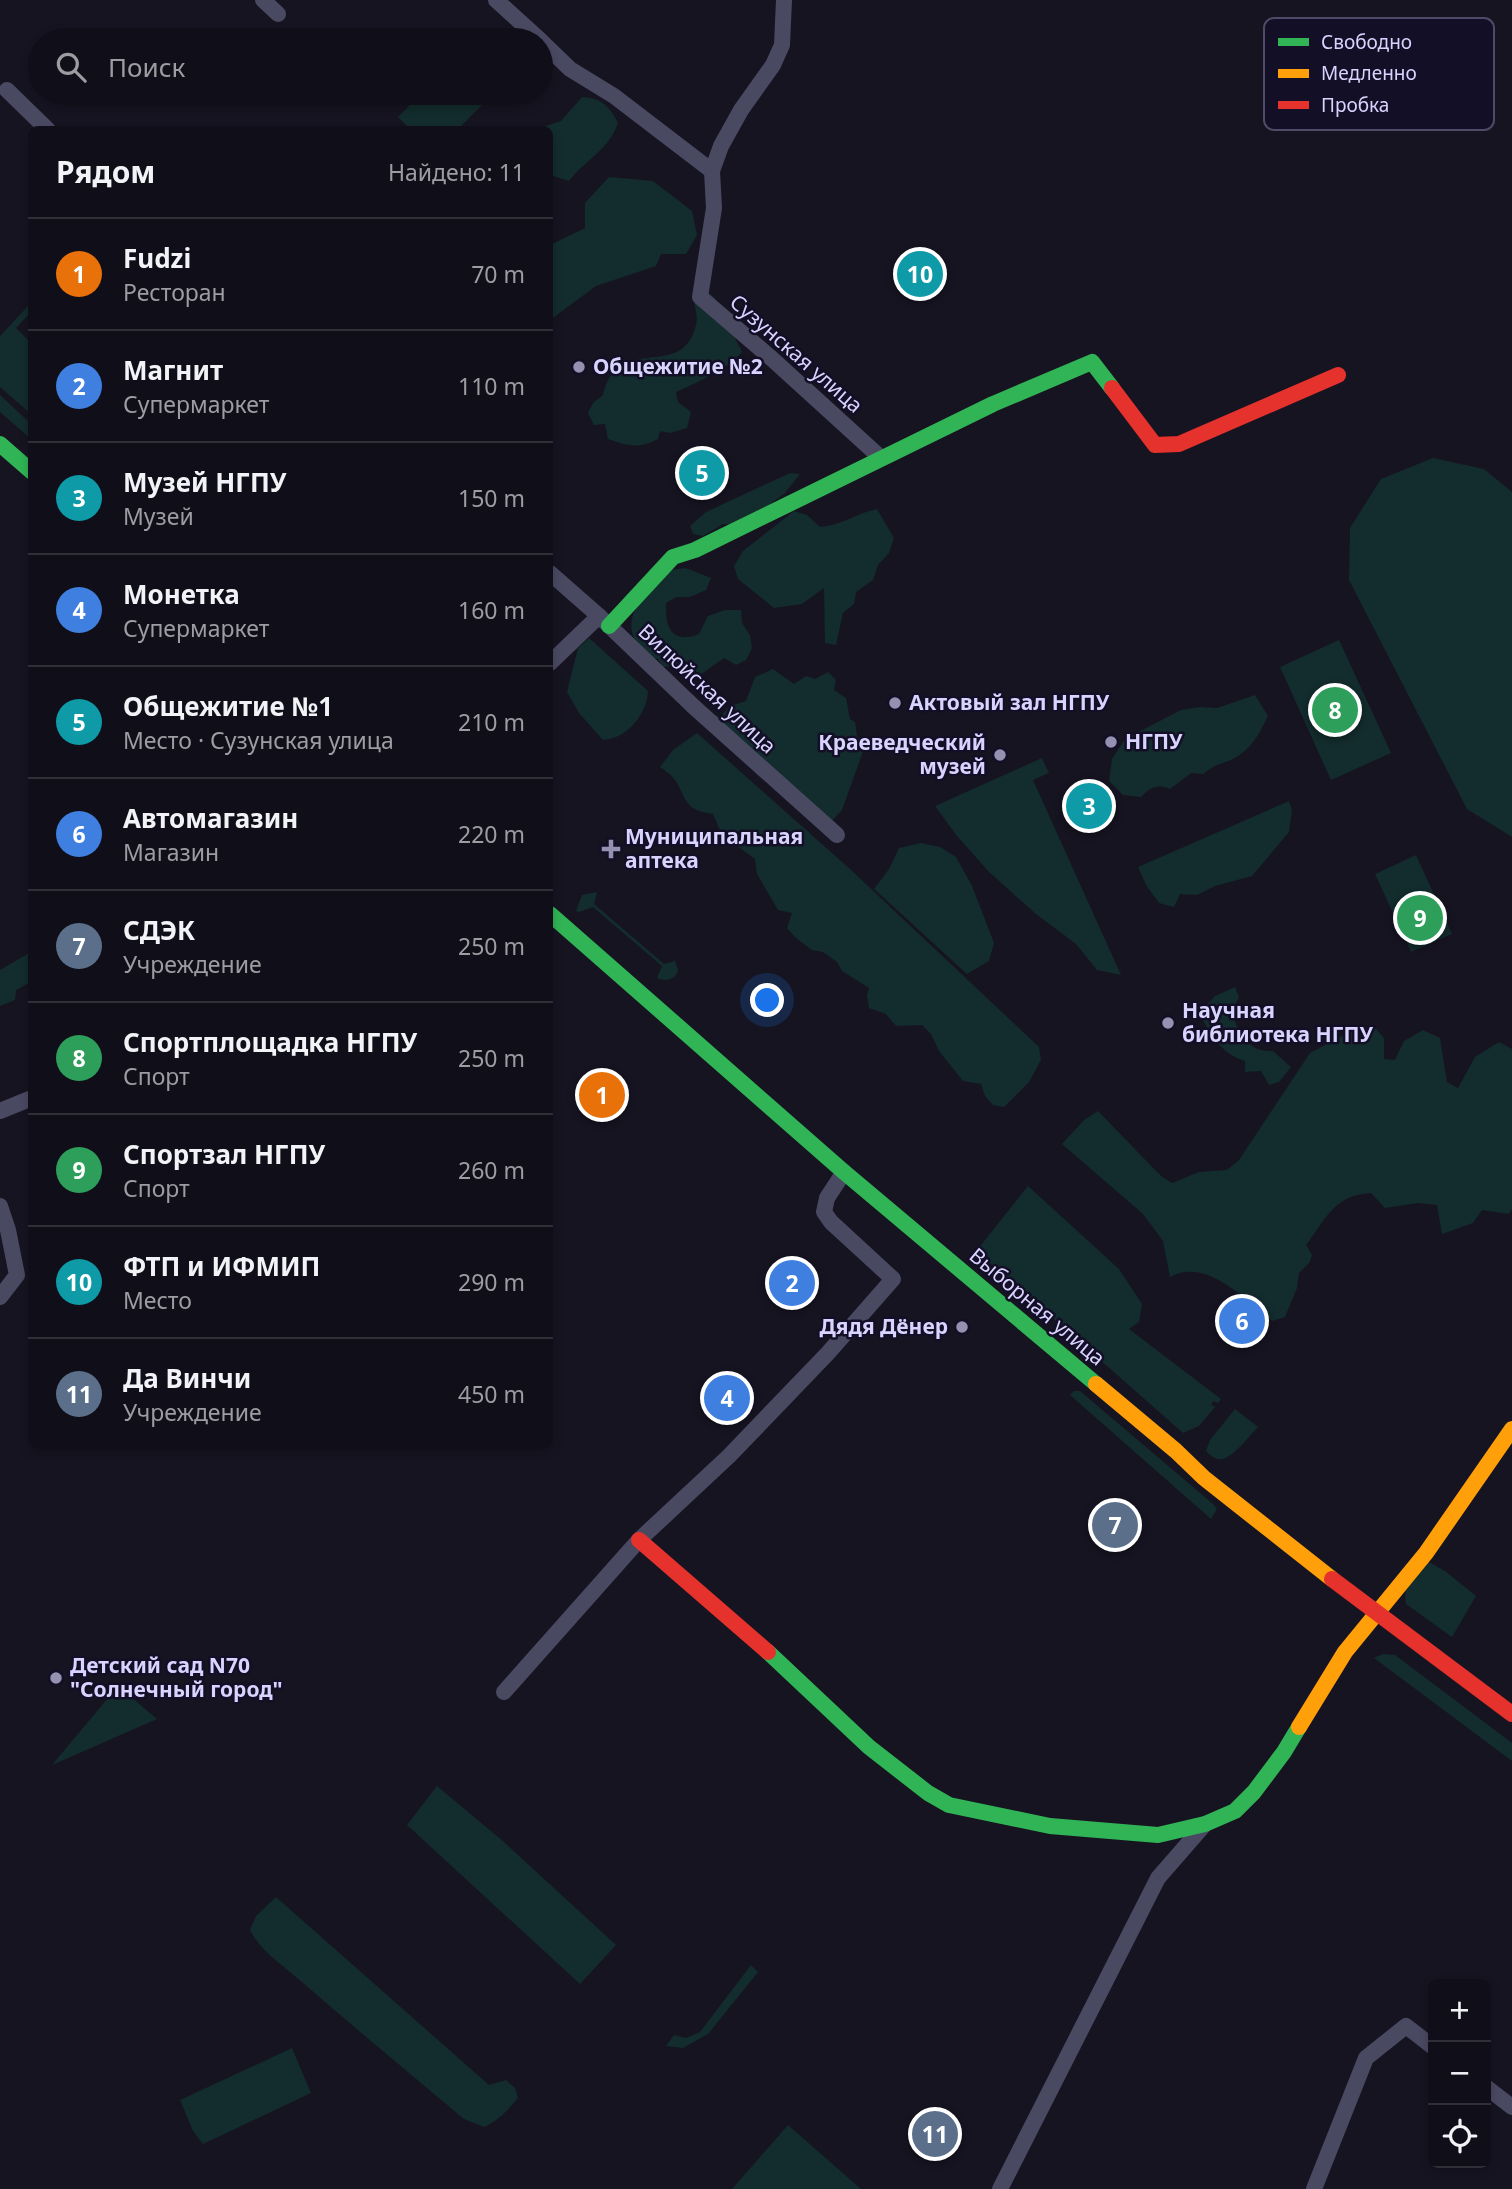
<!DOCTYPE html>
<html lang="ru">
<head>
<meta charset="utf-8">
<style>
	body { margin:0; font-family:"Noto Sans",sans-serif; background:#191822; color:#f1f3f6 }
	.controls { position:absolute; right:21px; bottom:21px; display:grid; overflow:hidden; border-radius:10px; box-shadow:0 4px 10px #0003 }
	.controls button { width:63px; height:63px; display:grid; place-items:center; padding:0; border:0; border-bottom:2px solid #302f38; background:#100f19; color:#f1f3f6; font:35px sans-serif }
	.you { position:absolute; left:768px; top:1001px; width:24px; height:24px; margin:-18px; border:5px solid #fff; border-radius:50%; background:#1a73e8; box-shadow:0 0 0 10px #1a73e833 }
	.badge { display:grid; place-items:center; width:46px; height:46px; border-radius:50%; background:#0b8043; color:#fff; font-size:23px; font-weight:700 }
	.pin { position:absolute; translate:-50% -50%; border:4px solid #fff; box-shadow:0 2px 7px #0006 }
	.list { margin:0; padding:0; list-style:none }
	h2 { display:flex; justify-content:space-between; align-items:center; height:91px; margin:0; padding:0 28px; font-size:30px }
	h2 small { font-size:23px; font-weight:400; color:#9c9ca2 }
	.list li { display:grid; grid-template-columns:46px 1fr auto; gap:21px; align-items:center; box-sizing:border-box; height:112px; padding:0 28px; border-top:2px solid #302f38 }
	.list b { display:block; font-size:26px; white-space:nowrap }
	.list p { margin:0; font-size:23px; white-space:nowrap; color:#9c9ca2 }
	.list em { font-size:23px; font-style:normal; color:#9c9ca2 }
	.icon { flex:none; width:38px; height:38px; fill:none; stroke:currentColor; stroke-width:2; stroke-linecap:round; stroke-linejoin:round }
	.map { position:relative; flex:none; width:1512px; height:2189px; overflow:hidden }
	.search { position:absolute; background:#100f19; box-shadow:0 4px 10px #0003; left:28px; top:28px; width:525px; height:77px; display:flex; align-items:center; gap:18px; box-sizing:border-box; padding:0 24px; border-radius:38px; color:#9c9ca2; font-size:26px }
	.panel { position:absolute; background:#100f19; box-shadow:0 4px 10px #0003; left:28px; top:126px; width:525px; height:1323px; border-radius:10px }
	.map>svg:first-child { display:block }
	.green { fill:#132c2d }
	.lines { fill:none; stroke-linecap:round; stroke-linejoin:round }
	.street { stroke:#4a4962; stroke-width:16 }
	.fast { stroke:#30b455; stroke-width:16 }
	.slow { stroke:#ff9f0a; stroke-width:16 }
	.jam { stroke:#e5322d; stroke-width:16 }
	.poi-dot { fill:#9591b1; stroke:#130f26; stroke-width:2.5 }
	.labels { text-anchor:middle; stroke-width:5; stroke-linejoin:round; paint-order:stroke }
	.street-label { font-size:21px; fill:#d9d4ff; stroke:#130f26 }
	.poi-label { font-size:21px; font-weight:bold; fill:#d9d4ff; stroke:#130f26; text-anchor:start }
	.key { fill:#130f26; stroke:#4e4a67; stroke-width:2 }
	.key-label { font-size:19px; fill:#d9d4ff }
</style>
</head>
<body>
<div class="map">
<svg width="1512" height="2189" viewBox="0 0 1512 2189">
	<rect width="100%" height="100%" fill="#161421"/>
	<!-- green -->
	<g class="green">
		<path d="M 422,93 L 494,93 L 458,129 L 410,129 L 398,117 Z"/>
		<path d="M 582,97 C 602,98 609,106 618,123 C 608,151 586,159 569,181 L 550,175 L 550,130 L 537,129 L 561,121 Z"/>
		<path d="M 609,177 L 653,181 L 692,211 L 697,235 L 686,254 L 661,254 L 656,266 L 596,286 L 550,320 L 550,245 L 585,228 L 585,203 Z"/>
		<path d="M 704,289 L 715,298 L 742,352 C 725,371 700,381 676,392 L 678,402 L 691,412 L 687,428 L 670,433 L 660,431 L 658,439 C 639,449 628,446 608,439 L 605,424 L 594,425 L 588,413 L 593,403 L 603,395 C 618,331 682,383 696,325 C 699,317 693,302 693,292 Z"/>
		<path d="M 31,303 L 31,312 L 16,328 L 31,343 L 31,414 L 0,387 L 0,336 Z"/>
		<path d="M 0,395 L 31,424 L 31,439 L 0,412 Z"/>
		<path d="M 1433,458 L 1484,469 L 1512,492 L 1512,837 L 1467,809 L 1349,580 L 1350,528 L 1381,479 Z"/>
		<path d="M 790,473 L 800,474 L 785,493 L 765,508 L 736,525 L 723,524 L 703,536 L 693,534 L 690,526 L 706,512 Z"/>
		<path d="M 877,509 L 894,538 L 889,553 L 878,565 L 873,580 L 856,592 L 854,604 L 843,613 L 836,645 L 825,643 L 824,588 L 802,604 L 774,608 L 738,579 L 734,566 L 743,551 L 794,511 L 807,515 L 820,527 C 840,526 857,513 877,509 Z"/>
		<path d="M 686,568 L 711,578 L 706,590 L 690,597 L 676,597 L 666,603 C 665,626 671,645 699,634 L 708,616 L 725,610 L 741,610 L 742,623 L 750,635 L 752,648 L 746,660 L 736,665 L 724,658 L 700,675 L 688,678 L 679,665 L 663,667 L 658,659 L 645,657 C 614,615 642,602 670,570 Z"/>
		<path d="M 589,638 L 648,691 C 647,714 627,739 603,740 L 579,713 L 567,692 L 578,648 Z"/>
		<path d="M 1339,640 L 1391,753 L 1331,780 L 1280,667 Z"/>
		<path d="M 773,669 L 794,684 L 806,676 L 815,679 L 828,672 L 836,680 L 834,690 L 846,698 L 850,719 L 855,722 L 857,736 L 865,746 L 842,810 L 830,823 L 706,713 L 720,717 L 730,706 L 746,701 L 755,677 Z"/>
		<path d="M 1255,695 L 1268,716 C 1259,734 1252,749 1233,759 C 1220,765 1216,763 1203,774 L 1191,773 L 1170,789 C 1156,784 1151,787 1141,797 L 1123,795 L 1109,781 L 1112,759 L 1125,739 L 1181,710 L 1200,707 L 1217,708 Z"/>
		<path d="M 697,733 L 850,869 L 1039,1047 L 1041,1060 L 1029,1082 L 1004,1107 L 993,1105 L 985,1096 L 981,1084 L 963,1081 L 939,1051 L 931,1034 L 922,1025 L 896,1026 L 886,1014 L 869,1008 L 867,996 L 869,988 L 842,971 L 837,962 L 823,952 L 812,950 L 796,938 L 787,928 L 792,913 L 778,910 L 757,874 L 755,859 L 722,835 L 713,814 C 687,810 688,804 677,783 C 674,777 666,771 660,767 L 673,750 Z"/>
		<path d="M 1042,758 L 1049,773 L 1033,780 L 1121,975 L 1097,970 L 1076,944 L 1036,914 L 989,872 L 957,836 L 935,806 Z"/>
		<path d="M 1289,801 L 1292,810 L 1289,832 L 1252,876 L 1215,886 L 1197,895 L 1180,894 L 1174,907 L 1159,903 L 1146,885 L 1138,867 Z"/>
		<path d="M 921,843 L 940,847 L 956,857 L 972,886 L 994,943 L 989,961 L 967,974 L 874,889 L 889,869 L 899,848 Z"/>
		<path d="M 1416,855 L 1452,934 L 1411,952 L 1375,874 Z"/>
		<path d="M 597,892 L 594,904 L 664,964 L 675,961 L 678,970 C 676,980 665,982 657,978 L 662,966 L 593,907 L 579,912 L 576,911 L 582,895 Z"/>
		<path d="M 31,952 L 31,982 L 16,990 L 15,1000 L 0,1006 L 0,970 Z"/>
		<path d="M 1235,987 L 1239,997 L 1231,1014 C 1242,1035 1246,1052 1273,1051 L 1291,1067 L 1279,1082 L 1269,1085 L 1261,1071 L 1245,1072 L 1245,1061 C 1220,1053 1211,1035 1199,1013 L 1215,996 Z"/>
		<path d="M 1357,1028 L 1376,1029 L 1384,1038 L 1384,1059 L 1395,1060 L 1404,1041 L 1423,1030 L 1440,1038 L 1447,1082 L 1458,1088 L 1475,1057 L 1499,1042 L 1512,1049 L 1512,1209 L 1509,1214 L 1482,1210 L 1473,1223 L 1442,1234 L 1437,1205 L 1418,1203 L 1385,1208 L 1371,1193 C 1334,1195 1326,1219 1306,1245 L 1312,1255 L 1310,1262 L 1299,1273 L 1297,1288 L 1285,1317 L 1272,1321 C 1245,1300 1207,1257 1170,1277 L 1163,1241 L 1143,1214 L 1062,1144 L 1084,1120 L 1098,1111 L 1161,1176 L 1172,1183 L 1199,1172 L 1227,1170 L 1239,1160 L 1310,1053 Z"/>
		<path d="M 1028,1186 L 1119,1269 L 1142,1304 L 1139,1322 L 1129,1329 L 1221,1399 L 1218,1403 L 1213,1401 L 1211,1405 L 1215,1407 L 1199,1426 L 1183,1433 L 981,1255 L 981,1245 Z"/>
		<path d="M 1074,1391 L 1080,1391 L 1213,1504 L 1217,1509 L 1211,1519 L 1070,1395 Z"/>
		<path d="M 1235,1409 L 1258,1427 C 1249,1436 1234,1457 1222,1459 C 1215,1460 1210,1455 1206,1451 L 1210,1440 Z"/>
		<path d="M 1427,1561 L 1445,1571 L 1476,1596 L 1452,1637 L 1406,1604 C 1402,1584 1415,1575 1427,1561 Z"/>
		<path d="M 1383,1654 L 1395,1655 L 1512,1743 L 1512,1761 L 1374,1658 Z"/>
		<path d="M 118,1686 L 157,1719 L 52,1765 Z"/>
		<path d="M 437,1786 L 504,1842 L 616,1945 L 580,1984 L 407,1825 Z"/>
		<path d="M 276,1897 L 489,2085 L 506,2080 L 515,2088 L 518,2098 C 508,2110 498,2121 484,2127 L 464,2119 C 410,2074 356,2029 303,1983 C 285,1967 260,1951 250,1930 L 256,1916 Z"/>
		<path d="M 751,1965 L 758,1972 L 708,2034 L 683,2048 L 666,2046 L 674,2035 L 686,2038 L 700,2032 Z"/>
		<path d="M 292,2048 L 311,2093 L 203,2144 L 193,2131 L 180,2100 Z"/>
		<path d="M 788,2125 L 861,2189 L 732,2189 Z"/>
	</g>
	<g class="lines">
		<!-- street -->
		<g class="street">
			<path d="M 263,0 L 278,14"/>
			<path d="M 496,0 L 540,40"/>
			<path d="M 784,0 L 782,45 L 773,65 L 741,110 L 721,146 L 712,171 L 714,208 L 700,297 L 770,357 L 881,458"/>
			<path d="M 541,41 L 570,69 L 614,96 L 712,171"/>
			<path d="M 7,90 L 48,130"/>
			<path d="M 550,573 L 599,616 L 694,707 L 837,835"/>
			<path d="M 550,663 L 599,616"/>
			<path d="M 0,1111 L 32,1098"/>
			<path d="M 0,1206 L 8,1230 L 17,1275 L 0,1297"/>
			<path d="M 504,1692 L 639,1540 L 729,1456 L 828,1353 L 893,1279 L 831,1222 L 824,1212 L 827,1198 L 844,1172"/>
			<path d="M 1486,2087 L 1512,2107"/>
			<path d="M 1000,2189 L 1158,1878 L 1205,1824"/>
			<path d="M 1314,2189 L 1366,2058 L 1406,2026 L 1433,2047"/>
		</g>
		<!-- fast -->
		<g class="fast">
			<path d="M 0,444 L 32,472"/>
			<path d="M 609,626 L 673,557 L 695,550 L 993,404 L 1092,362 L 1112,388"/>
			<path d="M 550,914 L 844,1172 L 1096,1384"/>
			<path d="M 768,1652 L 869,1747 L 928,1793 L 949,1805 L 1050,1826 L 1158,1835 L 1205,1824 L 1235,1811 L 1254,1792 L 1284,1752 L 1299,1727"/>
		</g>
		<!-- slow -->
		<g class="slow">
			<path d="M 1096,1384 L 1176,1451 L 1204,1478 L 1332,1579"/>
			<path d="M 1299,1727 L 1345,1652 L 1426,1553 L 1512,1429"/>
		</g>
		<!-- jam -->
		<g class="jam">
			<path d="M 1112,388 L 1155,445 L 1179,444 L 1338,375"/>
			<path d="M 639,1540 L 768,1652"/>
			<path d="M 1332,1579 L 1512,1714"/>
		</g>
	</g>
	<!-- markers -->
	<g class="poi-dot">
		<circle cx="579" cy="367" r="7"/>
		<circle cx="895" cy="703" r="7"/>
		<circle cx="1111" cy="742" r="7"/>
		<circle cx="1000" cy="755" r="7"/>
		<path d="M607.5 838.5h7v7h7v7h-7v7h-7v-7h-7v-7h7z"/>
		<circle cx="1168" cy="1023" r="7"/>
		<circle cx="962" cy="1327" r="7"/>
		<circle cx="56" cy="1678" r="7"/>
	</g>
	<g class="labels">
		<!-- street labels -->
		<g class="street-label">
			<text transform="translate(796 354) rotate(41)" y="7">Сузунская улица</text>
			<text transform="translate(707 689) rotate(43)" y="7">Вилюйская улица</text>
			<text transform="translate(1037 1307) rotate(40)" y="7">Выборная улица</text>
		</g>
		<!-- poi labels -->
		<g class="poi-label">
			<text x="593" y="374">Общежитие №2</text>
			<text x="909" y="710">Актовый зал НГПУ</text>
			<text x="1125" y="749">НГПУ</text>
			<text x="986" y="750" text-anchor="end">Краеведческий<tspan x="986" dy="24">музей</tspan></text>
			<text x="625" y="844">Муниципальная<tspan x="625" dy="24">аптека</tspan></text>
			<text x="1182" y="1018">Научная<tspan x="1182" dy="24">библиотека НГПУ</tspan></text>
			<text x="948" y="1334" text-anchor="end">Дядя Дёнер</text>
			<text x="70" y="1673">Детский сад N70<tspan x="70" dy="24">"Солнечный город"</tspan></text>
		</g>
	</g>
	<!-- legend -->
	<rect x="1264" y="18" width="230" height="112" rx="10" class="key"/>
	<rect x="1278" y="38" width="31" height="8" fill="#30b455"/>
	<rect x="1278" y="69" width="31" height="9" fill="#ff9f0a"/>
	<rect x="1278" y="101" width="31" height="8" fill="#e5322d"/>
	<g class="key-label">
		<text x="1321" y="49">Свободно</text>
		<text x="1321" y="80">Медленно</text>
		<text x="1321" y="112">Пробка</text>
	</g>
</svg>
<div class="controls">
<button>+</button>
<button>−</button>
<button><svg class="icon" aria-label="locate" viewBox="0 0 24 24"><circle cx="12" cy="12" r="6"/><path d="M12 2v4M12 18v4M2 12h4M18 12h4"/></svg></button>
</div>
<div class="you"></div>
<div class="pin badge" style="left:602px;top:1095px;background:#e8710a">1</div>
<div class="pin badge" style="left:792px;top:1283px;background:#3f7fe0">2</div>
<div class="pin badge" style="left:1089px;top:806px;background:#0f9aa8">3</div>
<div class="pin badge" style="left:727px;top:1398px;background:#3f7fe0">4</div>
<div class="pin badge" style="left:702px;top:473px;background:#0f9aa8">5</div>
<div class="pin badge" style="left:1242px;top:1321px;background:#3f7fe0">6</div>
<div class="pin badge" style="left:1115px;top:1525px;background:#5c6f8a">7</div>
<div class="pin badge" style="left:1335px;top:710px;background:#2e9e5b">8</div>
<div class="pin badge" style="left:1420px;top:918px;background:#2e9e5b">9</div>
<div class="pin badge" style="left:920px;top:274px;background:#0f9aa8">10</div>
<div class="pin badge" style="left:935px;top:2134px;background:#5c6f8a">11</div>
<div class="search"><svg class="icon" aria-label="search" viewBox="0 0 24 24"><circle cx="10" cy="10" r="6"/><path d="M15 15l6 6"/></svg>Поиск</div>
<section class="panel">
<h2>Рядом<small>Найдено: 11</small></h2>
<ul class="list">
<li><span class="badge" style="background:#e8710a">1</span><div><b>Fudzi</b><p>Ресторан</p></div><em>70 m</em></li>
<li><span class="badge" style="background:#3f7fe0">2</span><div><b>Магнит</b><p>Супермаркет</p></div><em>110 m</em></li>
<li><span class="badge" style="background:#0f9aa8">3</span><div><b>Музей НГПУ</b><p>Музей</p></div><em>150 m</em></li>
<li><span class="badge" style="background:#3f7fe0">4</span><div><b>Монетка</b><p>Супермаркет</p></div><em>160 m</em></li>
<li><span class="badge" style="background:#0f9aa8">5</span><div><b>Общежитие №1</b><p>Место · Сузунская улица</p></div><em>210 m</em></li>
<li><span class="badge" style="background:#3f7fe0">6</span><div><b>Автомагазин</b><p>Магазин</p></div><em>220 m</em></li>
<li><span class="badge" style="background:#5c6f8a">7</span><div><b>СДЭК</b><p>Учреждение</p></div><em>250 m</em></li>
<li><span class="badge" style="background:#2e9e5b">8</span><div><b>Спортплощадка НГПУ</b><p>Спорт</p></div><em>250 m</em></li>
<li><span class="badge" style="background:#2e9e5b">9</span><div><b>Спортзал НГПУ</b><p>Спорт</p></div><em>260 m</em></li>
<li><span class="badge" style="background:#0f9aa8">10</span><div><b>ФТП и ИФМИП</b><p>Место</p></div><em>290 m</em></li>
<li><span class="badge" style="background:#5c6f8a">11</span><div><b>Да Винчи</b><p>Учреждение</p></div><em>450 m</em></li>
</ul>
</section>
</div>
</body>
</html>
